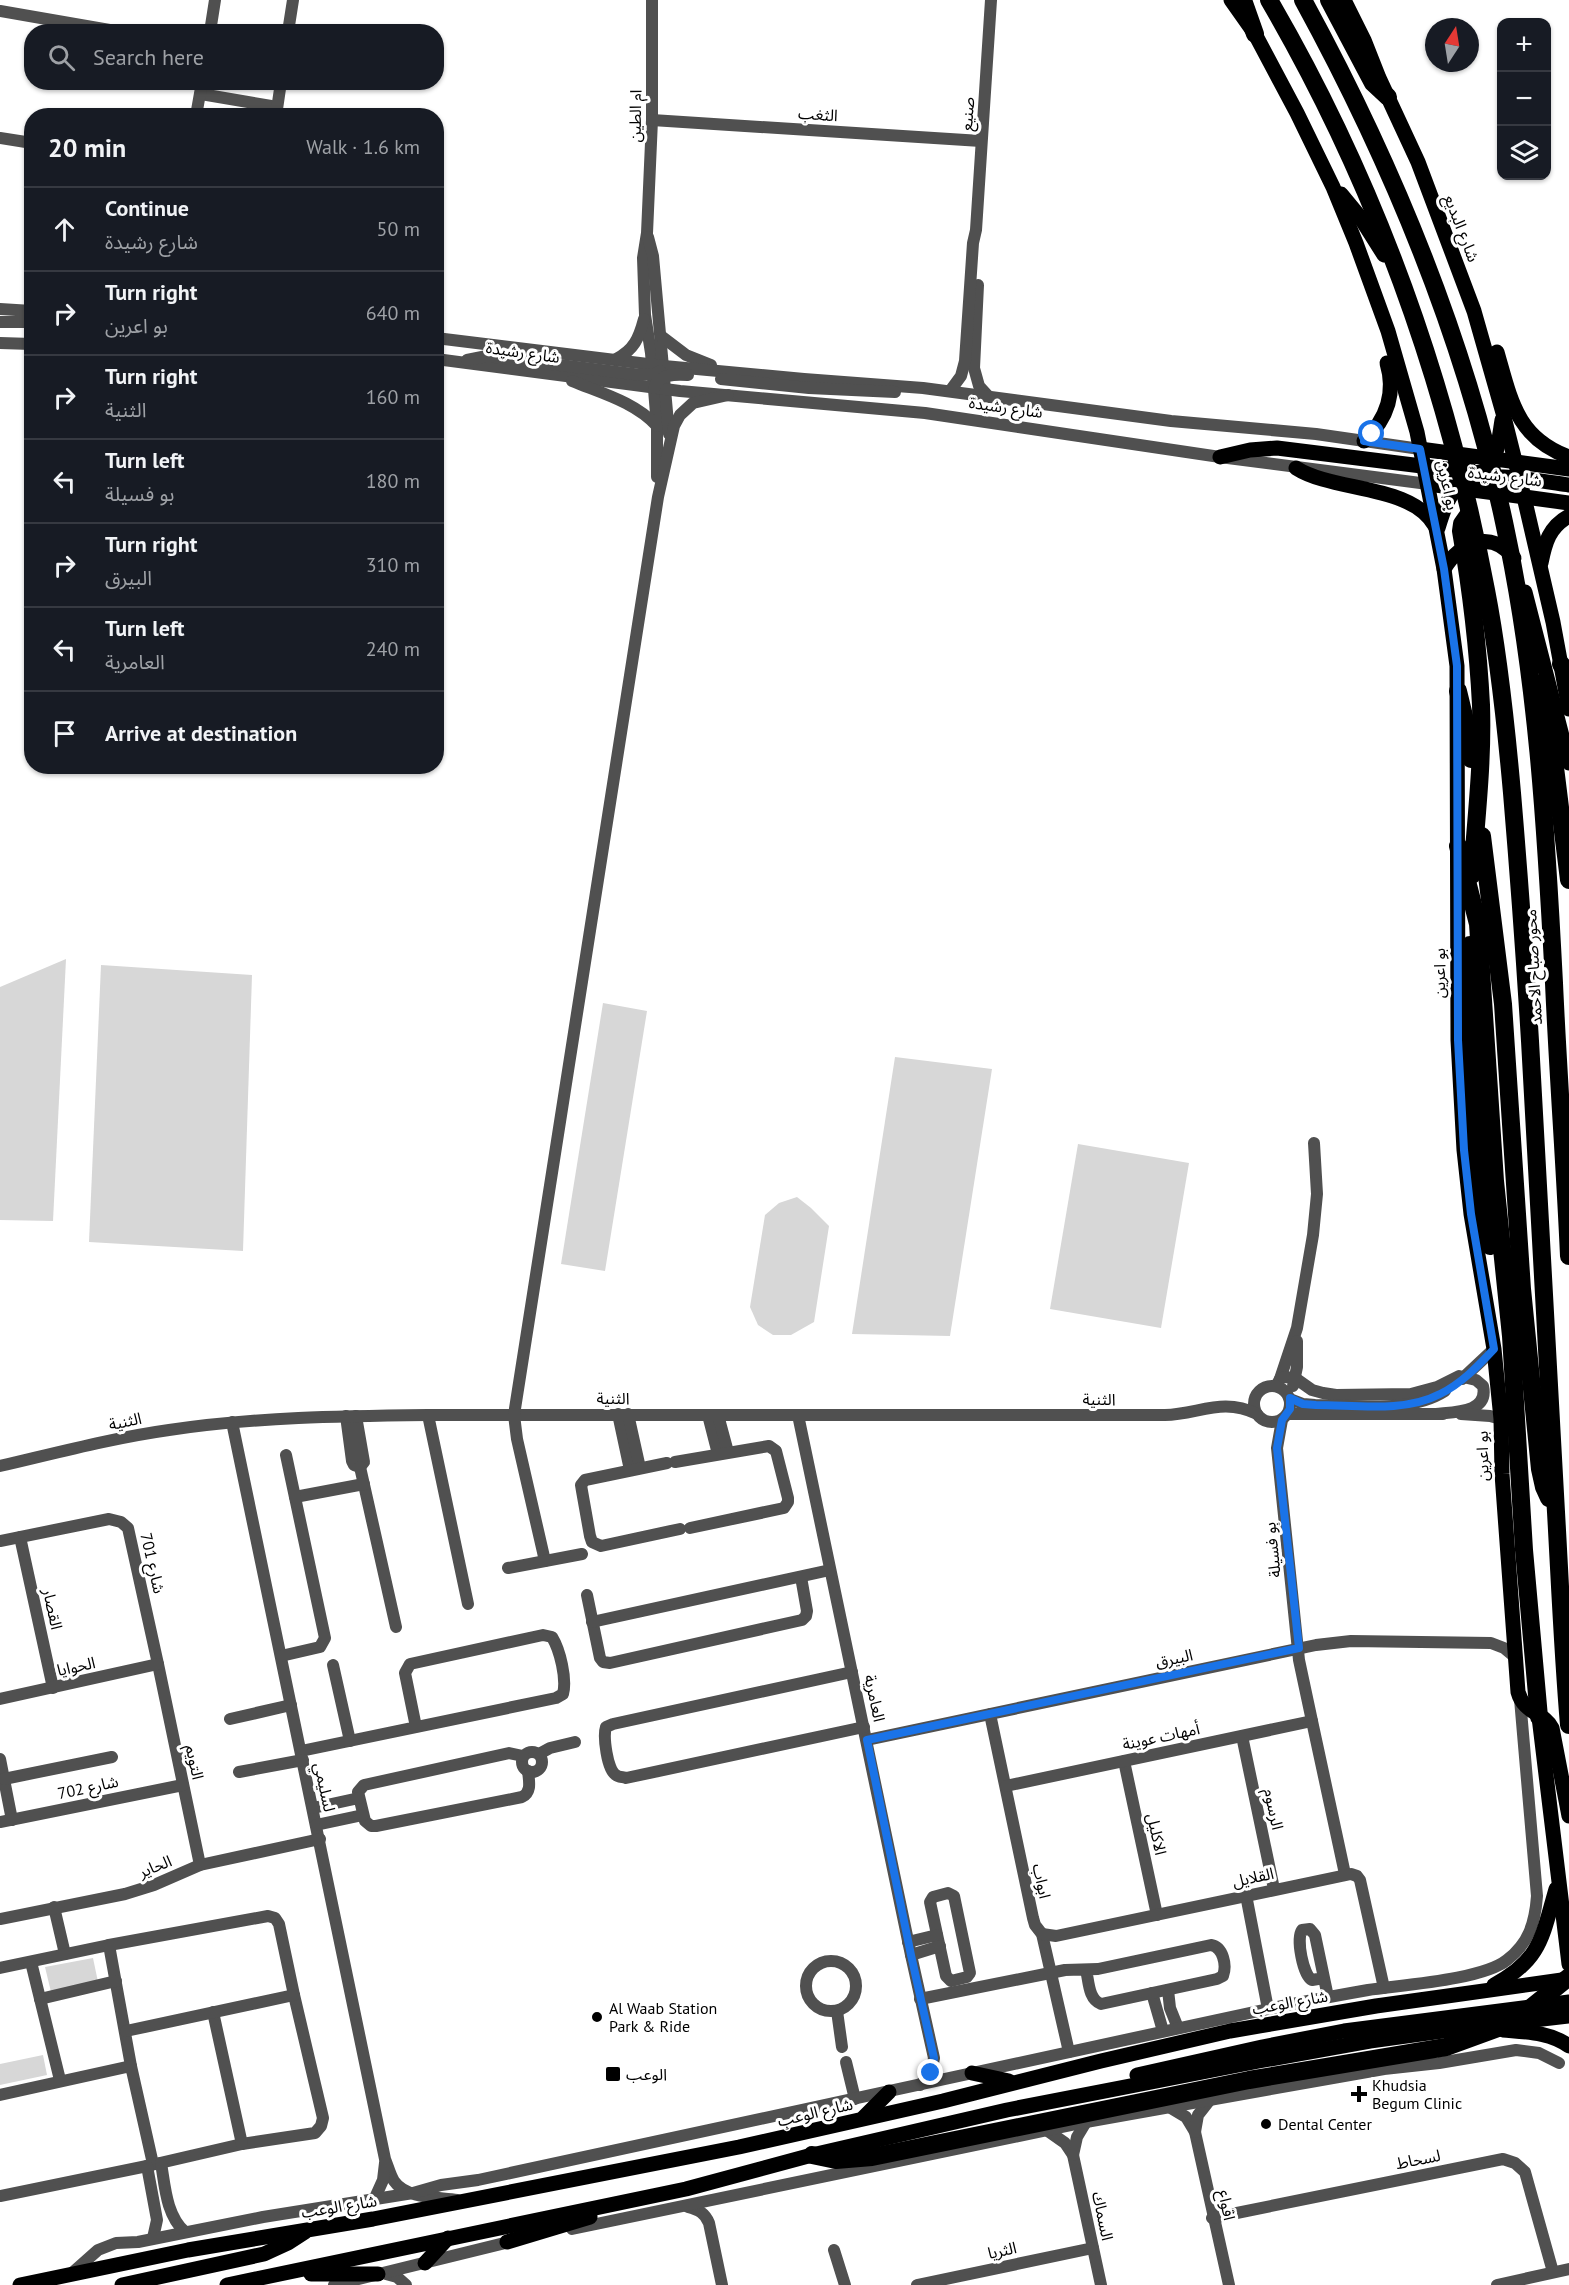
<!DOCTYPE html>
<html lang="en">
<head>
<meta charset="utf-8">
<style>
	body { margin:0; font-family:"PT Sans","Noto Sans Arabic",sans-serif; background:#20242c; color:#f1f3f6 }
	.controls { position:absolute; right:18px; top:18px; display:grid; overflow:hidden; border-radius:12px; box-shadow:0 2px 4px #0004 }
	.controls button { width:54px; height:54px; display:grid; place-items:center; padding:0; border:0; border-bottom:2px solid #363941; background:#171b24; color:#f1f3f6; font:30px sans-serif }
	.compass { position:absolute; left:1425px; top:18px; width:54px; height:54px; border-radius:50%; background:#171b24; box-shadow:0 2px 4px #0004; rotate:12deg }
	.stop { position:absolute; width:18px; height:18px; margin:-14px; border:4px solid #1a73e8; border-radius:50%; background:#fff }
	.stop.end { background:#1a73e8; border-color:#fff; box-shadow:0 2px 6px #0008 }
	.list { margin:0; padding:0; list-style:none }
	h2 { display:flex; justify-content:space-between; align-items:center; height:78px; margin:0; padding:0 24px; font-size:26px }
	h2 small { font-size:20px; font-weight:400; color:#9ea1a6 }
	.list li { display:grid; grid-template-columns:39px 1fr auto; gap:18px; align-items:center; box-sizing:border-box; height:84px; padding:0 24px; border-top:2px solid #363941 }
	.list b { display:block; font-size:22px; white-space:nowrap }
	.list p { margin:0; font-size:20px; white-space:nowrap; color:#9ea1a6 }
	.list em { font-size:20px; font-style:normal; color:#9ea1a6 }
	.icon { flex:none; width:33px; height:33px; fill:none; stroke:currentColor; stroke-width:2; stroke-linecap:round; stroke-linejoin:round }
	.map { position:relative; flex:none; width:1569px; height:2285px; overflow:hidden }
	.search { position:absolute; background:#171b24; box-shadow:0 2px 4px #0004; left:24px; top:24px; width:420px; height:66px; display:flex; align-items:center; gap:15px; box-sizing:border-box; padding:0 21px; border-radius:24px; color:#9ea1a6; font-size:22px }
	.panel { position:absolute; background:#171b24; box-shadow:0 2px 4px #0004; left:24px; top:108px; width:420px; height:666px; border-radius:24px }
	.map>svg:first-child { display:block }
	.green { fill:#d7d7d7 }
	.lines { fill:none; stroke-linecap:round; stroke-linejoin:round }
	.minor { stroke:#505050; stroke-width:12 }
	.major { stroke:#000; stroke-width:15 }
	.highway { stroke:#000; stroke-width:18 }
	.route { stroke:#1a73e8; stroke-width:8 }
	.poi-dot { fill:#000; stroke:#fff; stroke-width:2 }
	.labels { text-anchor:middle; stroke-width:6; stroke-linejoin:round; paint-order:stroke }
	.street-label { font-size:16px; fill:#000; stroke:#fff }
	.poi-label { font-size:16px; fill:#000; stroke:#fff; text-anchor:start }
</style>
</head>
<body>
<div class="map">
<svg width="1569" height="2285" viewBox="0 0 1569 2285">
	<rect width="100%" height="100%" fill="#fff"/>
	<!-- green -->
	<g class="green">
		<path d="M 66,959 L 53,1221 L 0,1220 L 0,987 Z"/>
		<path d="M 101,965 L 252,975 L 243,1251 L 89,1242 Z"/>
		<path d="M 603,1003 L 647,1011 L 605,1271 L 561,1264 Z"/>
		<path d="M 895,1057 L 992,1069 L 950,1336 L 852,1334 Z"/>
		<path d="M 1078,1144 L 1189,1163 L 1161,1328 L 1050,1309 Z"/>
		<path d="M 797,1197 L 811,1208 L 829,1226 L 814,1322 L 791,1335 L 773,1335 L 758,1325 L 750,1307 L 765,1215 L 779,1203 Z"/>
		<path d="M 93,1958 L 98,1982 L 51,1992 L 45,1967 Z"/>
		<path d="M 43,2055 L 47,2075 L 0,2085 L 0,2064 Z"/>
	</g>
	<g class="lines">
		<!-- minor -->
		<g class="minor">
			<path d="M 652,0 L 652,120 L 647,233 L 643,258 L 645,315 L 651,353 L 657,426 L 657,477"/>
			<path d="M 0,11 L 121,32"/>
			<path d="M 210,32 L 215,0"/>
			<path d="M 288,32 L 293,0"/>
			<path d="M 201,94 L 277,107"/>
			<path d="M 196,116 L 202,82"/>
			<path d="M 276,116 L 281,82"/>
			<path d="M 652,120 L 981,141"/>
			<path d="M 0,138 L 32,143"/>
			<path d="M 648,237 L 653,256 L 669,434"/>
			<path d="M 978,285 L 974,368 L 979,386 L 989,397"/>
			<path d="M 0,309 L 32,311"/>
			<path d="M 0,322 L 32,322"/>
			<path d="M 661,336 L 686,355 L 711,365"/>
			<path d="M 436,338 L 664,366 L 804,379 L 923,388 L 1171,421 L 1316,434 L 1420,449"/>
			<path d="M 0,343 L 32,344"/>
			<path d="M 436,359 L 680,391 L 925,413 L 1220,457 L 1428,484"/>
			<path d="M 616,359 C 634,350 639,338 644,319"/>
			<path d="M 467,360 L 487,356 L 641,375 L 655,374 L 660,371"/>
			<path d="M 721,379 L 809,388 L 895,392"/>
			<path d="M 572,381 C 601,393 635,402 657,426"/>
			<path d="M 654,388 C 659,374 675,374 688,375"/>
			<path d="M 950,391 L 961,376 L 965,361 L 973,243 L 976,230 L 991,0"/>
			<path d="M 1280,1379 L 1297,1328 L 1313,1235 L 1317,1194 L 1314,1143"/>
			<path d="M 1462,1379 L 1494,1349"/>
			<path d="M 1276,1386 L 1280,1379 L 1284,1377 L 1295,1378 L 1312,1390 L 1323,1393 L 1336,1395 L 1411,1394 L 1437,1387 L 1459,1376 L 1476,1380 L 1483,1386 C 1489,1413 1454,1412 1436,1414"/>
			<path d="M 1293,1386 L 1297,1367 L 1297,1341"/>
			<circle cx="1272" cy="1404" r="18"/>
			<path d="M 1290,1399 L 1303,1404 L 1315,1405 C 1357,1405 1409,1414 1445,1391"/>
			<path d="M 618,1414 L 630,1470"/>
			<path d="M 628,1414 L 640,1468"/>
			<path d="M 1288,1414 L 1443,1414"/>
			<path d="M 1461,1414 L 1490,1416 L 1501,1419"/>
			<path d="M 428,1415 L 468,1604"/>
			<path d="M 708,1415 L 718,1454"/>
			<path d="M 718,1415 L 728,1452"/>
			<path d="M 798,1415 L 911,1955 L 934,2058 L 931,2073 L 920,2085"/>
			<path d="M 346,1416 L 352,1461 L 354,1465 L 360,1467 L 364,1462 L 356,1416"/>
			<path d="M 232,1422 L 385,2159 C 388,2166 390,2175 394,2181 C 406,2199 439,2197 457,2200"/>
			<path d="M 675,1462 L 769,1446 L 776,1451 L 788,1498 L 788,1502 L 784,1508 L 690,1528"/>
			<path d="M 667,1463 L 585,1480 L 581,1485 L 582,1491 L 590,1536 L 592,1542 L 601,1546 L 680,1529"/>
			<path d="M 0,1466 C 56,1453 112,1438 169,1430 C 255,1417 342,1416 428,1415 L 1165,1415 C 1199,1414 1223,1397 1257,1414"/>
			<path d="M 360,1467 L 396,1627"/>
			<path d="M 295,1497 L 364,1484"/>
			<path d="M 20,1537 L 53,1688"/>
			<path d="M 0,1541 L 109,1519 L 121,1522 L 128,1528 L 158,1664 L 200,1865"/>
			<path d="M 545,1561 L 517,1439 L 514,1415 L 658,497 L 674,426 L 680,415 L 693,403 L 728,395"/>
			<path d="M 508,1568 L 582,1554"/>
			<path d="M 587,1595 L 600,1658 L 603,1662 L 610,1663 L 802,1620 L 806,1616 L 807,1611 L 801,1577"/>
			<path d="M 592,1622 L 830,1570"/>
			<path d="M 281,1656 L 320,1647 L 325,1638 L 286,1455"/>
			<path d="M 333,1665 L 350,1741"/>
			<path d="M 852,1672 L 613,1724 L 606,1727 C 603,1736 607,1770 616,1775 C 618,1777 623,1777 626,1778 L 864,1727"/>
			<path d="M 0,1699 L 158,1664"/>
			<path d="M 990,1714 L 1033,1918 L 1035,1925 L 1042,1934 L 1069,2052"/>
			<path d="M 230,1719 L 291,1705"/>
			<path d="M 1312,1721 L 1345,1874"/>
			<path d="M 1242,1736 L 1274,1889"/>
			<path d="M 867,1740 L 1316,1645 L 1351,1641 L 1491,1643 L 1504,1648 L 1516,1658"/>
			<path d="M 301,1751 L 556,1698 L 563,1694 C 567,1679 560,1650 552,1637 L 543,1635 L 410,1664 L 405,1673 L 416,1727"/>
			<circle cx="532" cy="1762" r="10"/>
			<path d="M 539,1754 L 550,1748 L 575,1742"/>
			<path d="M 523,1756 L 509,1753 L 364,1785 L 358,1792 L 365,1821 L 371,1826 L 376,1826 L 522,1797 C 532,1792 529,1781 528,1771"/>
			<path d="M 0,1759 L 12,1820"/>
			<path d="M 1124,1761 L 1157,1915"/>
			<path d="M 239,1772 L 303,1760"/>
			<path d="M 4,1779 L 112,1757"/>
			<path d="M 1006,1786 L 1312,1721 L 1299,1660 L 1277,1448 L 1282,1420"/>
			<path d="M 313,1808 L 359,1798"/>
			<path d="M 0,1822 L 183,1785"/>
			<path d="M 316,1825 L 363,1815"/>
			<path d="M 948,1893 L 954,1896 L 970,1973 L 967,1977 L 951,1981 L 946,1976 L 930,1902 L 933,1897 Z"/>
			<path d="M 1246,1895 L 1268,2009"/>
			<path d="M 54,1907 L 65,1954"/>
			<path d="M 0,1919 L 125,1894 L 154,1885 L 200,1865 L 320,1839"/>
			<path d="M 1042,1934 L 1056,1936 L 1351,1874 L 1357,1876 L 1360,1880 L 1384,1988"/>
			<path d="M 908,1942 L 937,1935"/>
			<path d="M 109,1945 L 131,2066"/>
			<path d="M 911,1955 L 940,1946"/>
			<circle cx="831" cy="1986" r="25"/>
			<path d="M 31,1962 L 60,2080"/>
			<path d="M 0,1968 L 109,1945 L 268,1916 L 275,1918 L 279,1924 L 294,1995 L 323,2118 L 321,2126 L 315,2133 L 242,2144 L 147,2166 L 0,2196"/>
			<path d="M 1324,1978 L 1312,1980 C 1303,1975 1296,1939 1302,1930 L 1310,1929 L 1315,1935 L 1328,1997"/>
			<path d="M 1168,1990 L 1170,2008 L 1178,2028"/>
			<path d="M 1152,1993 L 1163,2031"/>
			<path d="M 40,1999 L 116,1981"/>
			<path d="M 920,1999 L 1065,1970 L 1098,1969 L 1211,1945 C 1223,1947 1227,1965 1223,1976 L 1217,1979 L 1101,2004 C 1088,1999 1089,1981 1086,1970"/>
			<path d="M 837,2011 L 842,2047"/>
			<path d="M 213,2012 L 242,2144"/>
			<path d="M 126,2031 L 294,1995"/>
			<path d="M 846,2062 L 855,2099"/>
			<path d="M 0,2095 L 131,2066 L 153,2164"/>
			<path d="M 1171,2108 L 1186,2117 L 1195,2132 L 1229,2285"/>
			<path d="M 1048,2131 L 1065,2143 L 1073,2155 L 1101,2285"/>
			<path d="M 1195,2132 L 1198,2115 L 1209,2101"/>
			<path d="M 1073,2155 L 1077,2137 L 1086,2122"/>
			<path d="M 161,2163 C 165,2186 166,2215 185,2232"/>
			<path d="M 147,2166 L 157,2220 L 153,2238"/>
			<path d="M 374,2200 L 383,2180 L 385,2163"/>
			<path d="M 688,2207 C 699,2210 705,2213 709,2223 L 722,2285"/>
			<path d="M 1212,2218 L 1503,2159 L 1515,2163 L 1525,2172 L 1553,2272"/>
			<path d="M 572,2229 L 1086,2122 L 1384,2069 L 1439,2063 L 1516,2050 L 1539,2053 L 1559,2063"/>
			<path d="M 834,2250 L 845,2285"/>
			<path d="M 71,2274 L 98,2250 L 116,2243 L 138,2242 L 263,2217 L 413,2193 L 441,2185 L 478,2180 L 1268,2009 C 1301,2002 1334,1996 1368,1990 C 1401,1985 1482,1980 1507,1960 C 1529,1943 1535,1923 1537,1896 L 1520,1699"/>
			<path d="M 386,2274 L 397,2277 L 406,2285"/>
			<path d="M 334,2285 L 513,2241"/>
			<path d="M 917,2285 L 1093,2248"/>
			<path d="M 1497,2285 L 1569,2269"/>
		</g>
		<!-- major -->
		<g class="major">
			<path d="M 1231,0 L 1255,34 L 1297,113 L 1333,187 L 1356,243 L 1388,331 L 1417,432 L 1444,569 L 1457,666 L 1458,1040 L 1464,1150 L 1471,1214 L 1494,1349 L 1501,1419 L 1502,1474 L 1518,1692 C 1524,1714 1544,1712 1552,1728 L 1569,1816"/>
			<path d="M 1344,0 L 1364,40 L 1379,78 L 1418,162 L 1474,311 L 1503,413 L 1524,497 L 1553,622 L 1569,709"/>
			<path d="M 1341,194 L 1360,217 L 1384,255"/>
			<path d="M 1497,352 C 1511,401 1517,438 1569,457"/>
			<path d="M 1364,441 C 1387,419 1396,393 1387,363"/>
			<path d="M 1420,449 L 1569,469"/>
			<path d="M 1457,455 C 1473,479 1498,488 1524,497"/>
			<path d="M 1220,457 L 1250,450 L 1277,448 L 1478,473 C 1498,468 1499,437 1502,420"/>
			<path d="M 1296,468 C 1333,492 1412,484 1435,526"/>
			<path d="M 1428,484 L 1569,503"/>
			<path d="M 1438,528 C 1443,512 1448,494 1462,483 C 1479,469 1546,482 1569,485"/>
			<path d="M 1541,563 C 1545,543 1549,527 1569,516"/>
			<path d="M 1444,569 C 1460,542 1492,529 1514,558"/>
			<path d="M 1525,592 L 1569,763"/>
			<path d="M 1539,1717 L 1569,1964"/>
			<path d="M 1494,1985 C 1541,1960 1542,1937 1556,1889"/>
			<path d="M 1503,2030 C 1525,2032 1550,2032 1569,2046"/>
			<path d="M 972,2073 L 1009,2081"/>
			<path d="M 1137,2075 L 1262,2047 L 1344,2031 L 1569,2002"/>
			<path d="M 864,2117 L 889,2092"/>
			<path d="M 507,2242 L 590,2217"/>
			<path d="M 425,2263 L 448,2238"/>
			<path d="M 311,2274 L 378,2274"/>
			<path d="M 20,2285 L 188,2250 L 373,2219 L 739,2147 L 943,2101 L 1101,2061 L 1230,2031 L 1376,2006 L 1569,1979"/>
			<path d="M 122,2285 L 264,2254 L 288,2243 L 305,2232"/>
			<path d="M 227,2285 L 686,2189 L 812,2155 L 1007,2110 L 1259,2061 L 1370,2041 L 1464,2028 L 1569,2016"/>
		</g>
		<!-- highway -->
		<g class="highway">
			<path d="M 1243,0 L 1255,34"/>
			<path d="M 1269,0 C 1375,182 1447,383 1486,590 C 1499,657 1506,725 1512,793 C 1519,876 1525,958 1530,1041 C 1538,1198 1546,1355 1556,1512 C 1560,1583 1563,1655 1569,1725"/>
			<path d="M 1303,0 C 1392,163 1465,340 1504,522 C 1537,674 1546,828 1554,983 C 1558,1074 1565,1165 1569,1256"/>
			<path d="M 1329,0 L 1373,83 L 1388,97"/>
			<path d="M 1469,514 L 1462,524 L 1461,531 C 1471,589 1478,646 1481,705 C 1483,762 1476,819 1472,875"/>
			<path d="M 1561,664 L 1569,677"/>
			<path d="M 1537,684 L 1546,701 L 1548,711 L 1569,880"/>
			<path d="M 1458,691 L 1465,720 L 1471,759"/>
			<path d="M 1482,836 L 1503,1004 L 1522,1289 L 1540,1469 L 1544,1487 L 1549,1498"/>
			<path d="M 1458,846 L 1478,924 L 1495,1181 L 1511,1336 L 1524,1550 L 1539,1717"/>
			<path d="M 1470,945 C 1467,1045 1474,1147 1490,1246"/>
			<path d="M 812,2155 L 836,2160 L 872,2157 L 1249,2080 L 1446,2047 L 1498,2028 L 1522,2015 L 1569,1977"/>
		</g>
	</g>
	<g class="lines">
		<!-- route -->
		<path class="route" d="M 931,2073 L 934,2058 L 911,1955 L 867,1740 L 1299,1648 L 1277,1448 L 1282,1420 L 1290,1409 L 1290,1398 L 1303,1404 L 1316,1405 C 1355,1405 1404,1413 1440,1394 C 1461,1384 1478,1366 1494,1349 L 1471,1214 L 1464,1150 L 1458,1040 L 1457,666 L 1444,569 L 1420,449 L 1364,441 L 1372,434"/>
	</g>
	<!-- markers -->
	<g class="poi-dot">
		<circle cx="597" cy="2017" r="6"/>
		<rect x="605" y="2066" width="16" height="16" rx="3"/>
		<path d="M1356 2085h6v6h6v6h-6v6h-6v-6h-6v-6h6z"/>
		<circle cx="1266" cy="2124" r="6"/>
	</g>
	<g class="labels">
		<!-- street labels -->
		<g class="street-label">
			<text transform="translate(818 114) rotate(4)" y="6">الثغب</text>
			<text transform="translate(967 114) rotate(-86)" y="6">صنيع</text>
			<text transform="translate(635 116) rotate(-89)" y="6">ام الطين</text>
			<text transform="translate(1462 228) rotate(69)" y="6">شارع البديع</text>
			<text transform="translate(523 352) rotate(8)" y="6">شارع رشيدة</text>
			<text transform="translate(1006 407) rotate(8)" y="6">شارع رشيدة</text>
			<text transform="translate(1505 476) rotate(7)" y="6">شارع رشيدة</text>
			<text transform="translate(1448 485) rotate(78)" y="6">بو اعرين</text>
			<text transform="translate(1533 967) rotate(-93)" y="6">محور صباح الاحمد</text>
			<text transform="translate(1439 973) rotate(-90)" y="6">بو اعرين</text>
			<text x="613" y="1404">الثنية</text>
			<text x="1099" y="1405">الثنية</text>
			<text transform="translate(125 1421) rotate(-12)" y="6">الثنية</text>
			<text transform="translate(1482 1456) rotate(-91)" y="6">بو اعرين</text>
			<text transform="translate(1272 1550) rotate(-96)" y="6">بو فسيلة</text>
			<text transform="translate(153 1563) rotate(77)" y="6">شارع 701</text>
			<text transform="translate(53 1609) rotate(78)" y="6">القصار</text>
			<text transform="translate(1174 1658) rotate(-12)" y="6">البيرق</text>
			<text transform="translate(76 1666) rotate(-12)" y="6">الحوايا</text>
			<text transform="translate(875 1698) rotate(78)" y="6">العامرية</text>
			<text transform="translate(1161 1736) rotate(-12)" y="6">أمهات عوينة</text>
			<text transform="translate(195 1762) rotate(78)" y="6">التويم</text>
			<text transform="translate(88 1787) rotate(-12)" y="6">شارع 702</text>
			<text transform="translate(325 1787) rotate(78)" y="6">لسليمي</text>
			<text transform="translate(1274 1809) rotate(78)" y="6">الرسوم</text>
			<text transform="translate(1157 1834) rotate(78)" y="6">الاكليل</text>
			<text transform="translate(155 1866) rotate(-22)" y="6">الحاير</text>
			<text transform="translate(1253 1877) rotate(-12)" y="6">القلايل</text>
			<text transform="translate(1042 1881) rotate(78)" y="6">ابواب</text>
			<text transform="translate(1290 2002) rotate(-10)" y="6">شارع الوعب</text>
			<text transform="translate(815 2112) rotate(-13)" y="6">شارع الوعب</text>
			<text transform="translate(1418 2159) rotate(-11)" y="6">لسحاط</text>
			<text transform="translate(1227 2205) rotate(78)" y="6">اقواع</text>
			<text transform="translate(339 2206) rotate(-9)" y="6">شارع الوعب</text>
			<text transform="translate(1103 2216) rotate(78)" y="6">السماك</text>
			<text transform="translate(1002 2250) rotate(-12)" y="6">الثريا</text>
		</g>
		<!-- poi labels -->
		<g class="poi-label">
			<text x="609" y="2014">Al Waab Station<tspan x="609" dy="18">Park &amp; Ride</tspan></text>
			<text x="626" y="2080">الوعب</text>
			<text x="1372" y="2091">Khudsia<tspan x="1372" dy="18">Begum Clinic</tspan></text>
			<text x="1278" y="2130">Dental Center</text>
		</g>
	</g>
</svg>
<div class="controls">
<button>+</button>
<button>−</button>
<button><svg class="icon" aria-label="layers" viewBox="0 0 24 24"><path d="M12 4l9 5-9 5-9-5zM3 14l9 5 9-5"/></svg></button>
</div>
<svg class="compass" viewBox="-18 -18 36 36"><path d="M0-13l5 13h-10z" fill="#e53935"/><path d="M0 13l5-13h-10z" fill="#9ea1a6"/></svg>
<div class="stop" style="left:1372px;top:434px"></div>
<div class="stop end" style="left:931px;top:2073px"></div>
<div class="search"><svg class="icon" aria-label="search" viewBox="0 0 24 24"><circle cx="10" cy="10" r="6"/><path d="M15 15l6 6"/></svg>Search here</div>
<section class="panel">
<h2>20 min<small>Walk · 1.6 km</small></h2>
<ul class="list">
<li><svg class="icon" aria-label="ahead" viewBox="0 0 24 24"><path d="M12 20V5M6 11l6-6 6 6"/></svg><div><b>Continue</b><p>شارع رشيدة</p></div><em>50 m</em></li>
<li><svg class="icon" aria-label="right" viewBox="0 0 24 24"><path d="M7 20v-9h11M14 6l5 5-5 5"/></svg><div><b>Turn right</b><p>بو اعرين</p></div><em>640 m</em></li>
<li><svg class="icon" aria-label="right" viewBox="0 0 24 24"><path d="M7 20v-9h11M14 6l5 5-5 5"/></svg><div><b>Turn right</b><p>الثنية</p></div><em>160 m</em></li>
<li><svg class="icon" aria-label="left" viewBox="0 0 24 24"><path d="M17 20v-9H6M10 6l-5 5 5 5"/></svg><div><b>Turn left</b><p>بو فسيلة</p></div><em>180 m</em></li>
<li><svg class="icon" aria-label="right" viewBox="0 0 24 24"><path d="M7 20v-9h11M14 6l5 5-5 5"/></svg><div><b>Turn right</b><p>البيرق</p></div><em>310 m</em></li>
<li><svg class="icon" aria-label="left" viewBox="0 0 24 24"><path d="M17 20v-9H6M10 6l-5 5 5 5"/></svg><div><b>Turn left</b><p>العامرية</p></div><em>240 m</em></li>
<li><svg class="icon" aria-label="arrive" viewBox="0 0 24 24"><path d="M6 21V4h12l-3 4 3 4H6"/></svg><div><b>Arrive at destination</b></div></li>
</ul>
</section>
</div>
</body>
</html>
